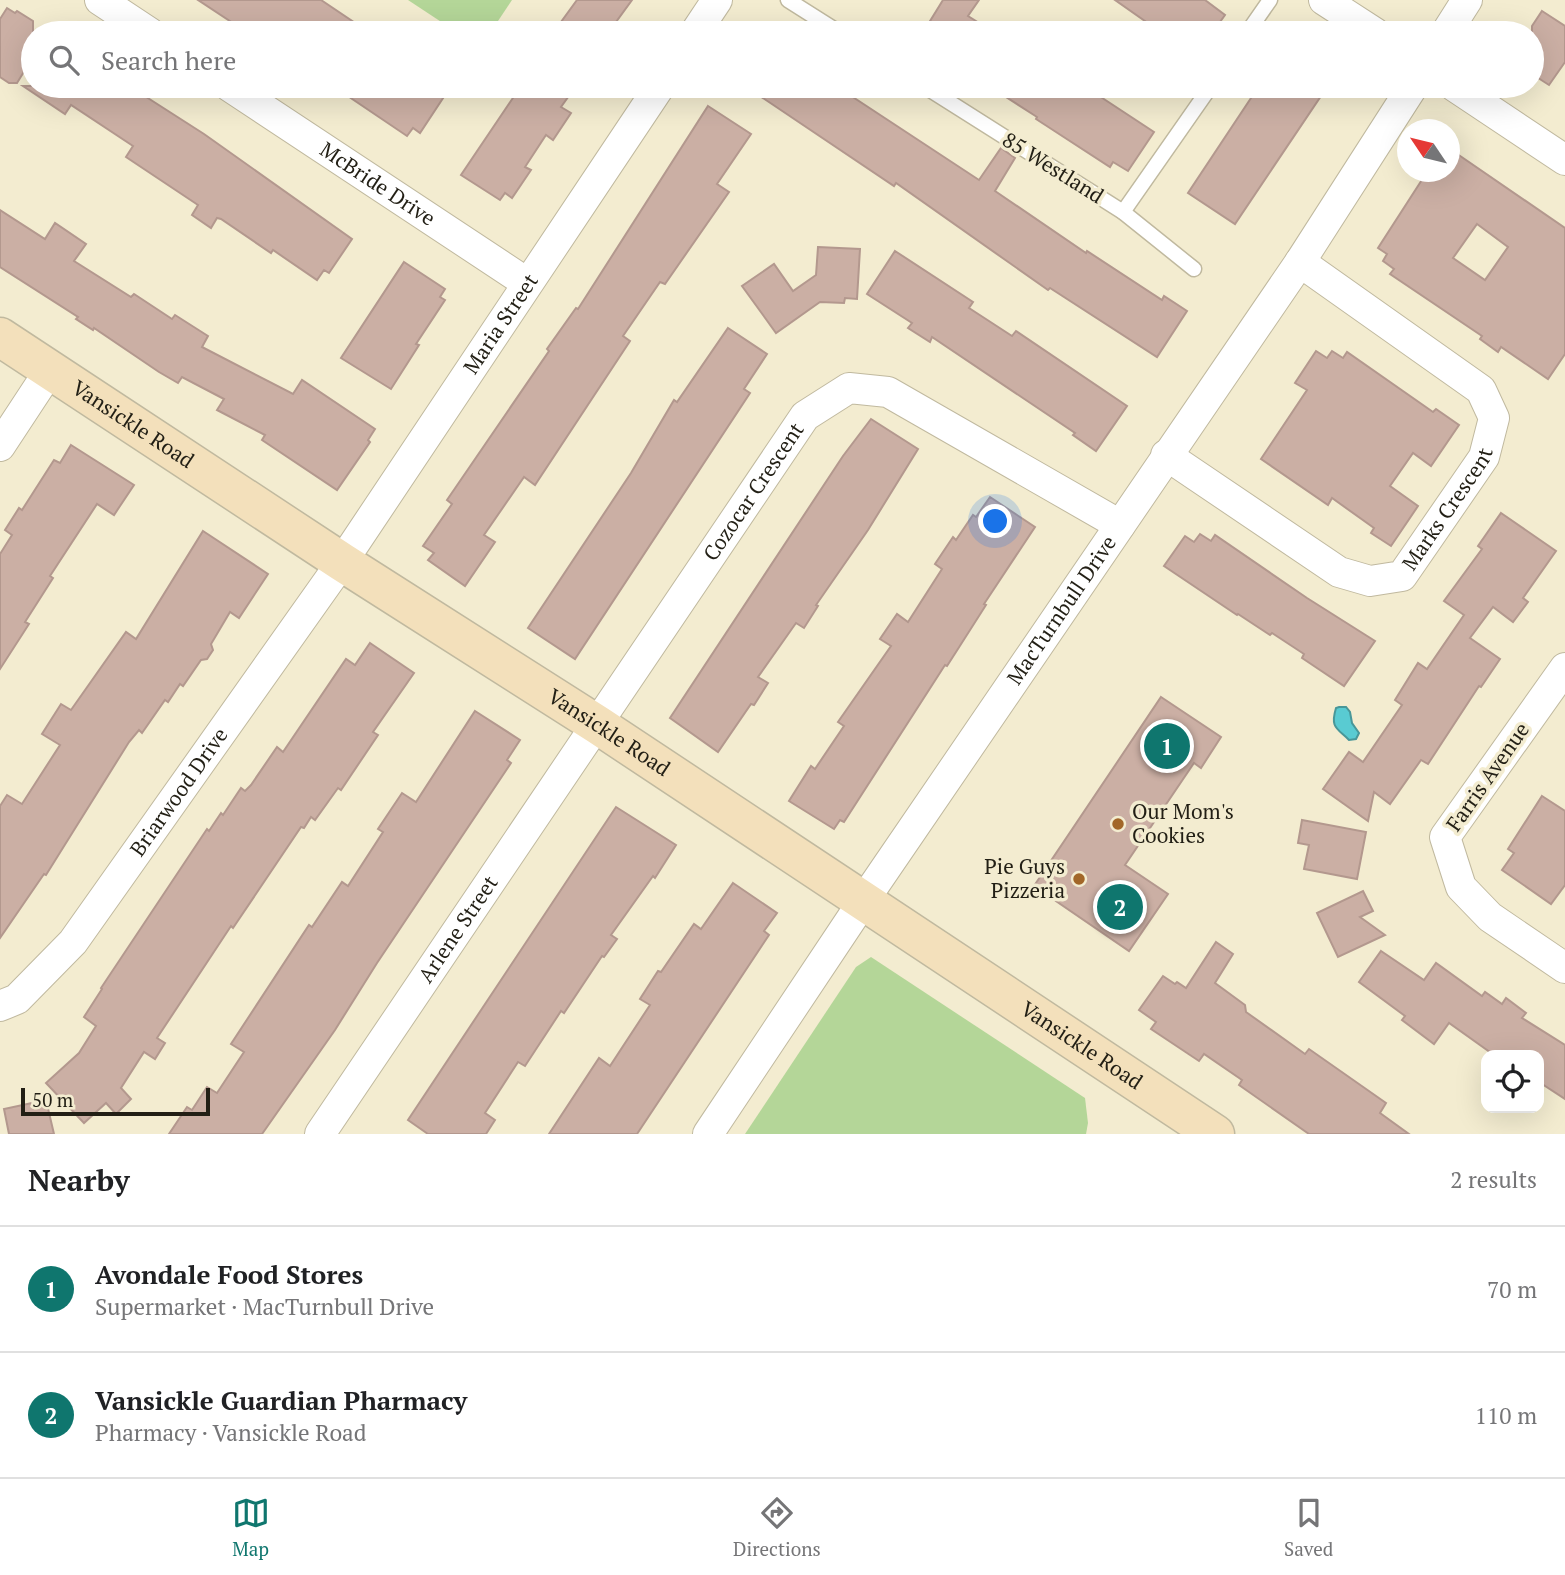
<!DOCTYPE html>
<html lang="en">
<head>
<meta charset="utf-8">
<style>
	body { margin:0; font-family:"PT Serif",serif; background:#f2f2f2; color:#202124 }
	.controls { position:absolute; right:21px; bottom:21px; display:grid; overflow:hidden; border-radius:14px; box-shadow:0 7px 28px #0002 }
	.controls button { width:63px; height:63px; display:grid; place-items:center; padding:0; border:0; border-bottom:2px solid #e0e0e0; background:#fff; color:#202124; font:35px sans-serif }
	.compass { position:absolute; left:1397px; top:119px; width:63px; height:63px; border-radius:50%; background:#fff; box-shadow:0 7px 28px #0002; rotate:305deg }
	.scale { position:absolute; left:21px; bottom:18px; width:189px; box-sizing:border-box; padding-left:7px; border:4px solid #221f15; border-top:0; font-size:19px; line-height:24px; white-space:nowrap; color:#221f15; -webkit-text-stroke:5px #f3ecd0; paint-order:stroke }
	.you { position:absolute; left:996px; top:522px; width:24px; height:24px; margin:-18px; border:5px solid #fff; border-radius:50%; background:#1a73e8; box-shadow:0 0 0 10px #1a73e833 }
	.badge { display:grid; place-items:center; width:46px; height:46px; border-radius:50%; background:#0f766e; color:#fff; font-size:23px; font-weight:700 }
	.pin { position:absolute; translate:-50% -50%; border:4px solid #fff; box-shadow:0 2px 7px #0006 }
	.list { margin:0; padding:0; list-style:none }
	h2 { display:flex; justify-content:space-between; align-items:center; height:91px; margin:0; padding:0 28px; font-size:30px }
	h2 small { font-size:23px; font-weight:400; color:#757577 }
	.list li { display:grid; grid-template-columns:46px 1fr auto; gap:21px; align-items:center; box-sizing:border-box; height:126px; padding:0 28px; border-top:2px solid #e0e0e0 }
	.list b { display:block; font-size:26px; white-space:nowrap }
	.list p { margin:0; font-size:23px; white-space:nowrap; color:#757577 }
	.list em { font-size:23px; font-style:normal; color:#757577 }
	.icon { flex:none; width:38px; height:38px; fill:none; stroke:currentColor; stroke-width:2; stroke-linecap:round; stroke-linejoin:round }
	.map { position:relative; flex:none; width:1565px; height:1134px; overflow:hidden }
	.search { position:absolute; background:#fff; box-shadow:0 7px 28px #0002; left:21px; right:21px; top:21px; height:77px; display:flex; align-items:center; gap:18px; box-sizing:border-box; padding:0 24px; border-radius:38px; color:#757577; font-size:26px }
	.sheet { height:343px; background:#fff }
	nav { display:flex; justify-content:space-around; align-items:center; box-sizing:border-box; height:98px; border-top:2px solid #e0e0e0; background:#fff; font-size:19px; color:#757577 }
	nav a { display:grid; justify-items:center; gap:4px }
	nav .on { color:#0f766e }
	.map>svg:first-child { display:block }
	.green { fill:#b4d698 }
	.water { fill:#59cbd2; stroke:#489799; stroke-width:2 }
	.building { fill:#cbafa4; stroke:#b3988e; stroke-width:2; fill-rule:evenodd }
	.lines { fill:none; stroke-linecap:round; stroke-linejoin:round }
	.lane-casing { stroke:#c0b99f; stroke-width:17 }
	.street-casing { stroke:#c0b99f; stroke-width:32 }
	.secondary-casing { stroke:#c0b99f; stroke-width:41 }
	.lane { stroke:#fff; stroke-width:14 }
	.street { stroke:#fff; stroke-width:30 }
	.secondary { stroke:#f3e0bb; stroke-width:38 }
	.poi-dot { fill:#a26728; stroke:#f3ecd0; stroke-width:2.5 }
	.labels { text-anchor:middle; stroke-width:7; stroke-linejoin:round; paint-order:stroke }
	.street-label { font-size:21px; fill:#221f15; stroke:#f3ecd0 }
	.poi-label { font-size:21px; fill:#221f15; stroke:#f3ecd0; text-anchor:start }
</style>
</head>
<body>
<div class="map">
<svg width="1565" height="1134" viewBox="0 0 1565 1134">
	<rect width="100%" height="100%" fill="#f3ecd0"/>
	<!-- green -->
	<g class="green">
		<path d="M 408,0 L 512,0 L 490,33 L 458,33 Z"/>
		<path d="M 871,957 L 1085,1098 L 1088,1123 L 1086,1134 L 745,1134 L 856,967 Z"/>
	</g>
	<!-- water -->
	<path class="water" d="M 1339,707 L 1346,707 L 1350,712 L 1352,723 L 1359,733 L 1356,739 L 1349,740 C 1337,728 1330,728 1336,708 Z"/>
	<!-- building -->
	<g class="building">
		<path d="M 198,0 L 321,0 L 370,33 L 248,33 Z"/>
		<path d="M 577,0 L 632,0 L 608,33 L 553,33 Z"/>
		<path d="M 943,0 L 979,0 L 968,16 L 995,33 L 938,33 L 927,26 Z"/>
		<path d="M 1115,0 L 1205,0 L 1225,15 L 1212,33 L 1162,33 Z"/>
		<path d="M 7,8 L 15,13 L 17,11 L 33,21 L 33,57 L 17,83 L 9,83 L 0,77 L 0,19 Z"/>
		<path d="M 1542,11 L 1565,26 L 1565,62 L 1549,85 L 1532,74 L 1532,26 Z"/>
		<path d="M 23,86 L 129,86 L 204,134 L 352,239 L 329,273 L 324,270 L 317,280 L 273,250 L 271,253 L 221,219 L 217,218 L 211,228 L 192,215 L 198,205 L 126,157 L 133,146 L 71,105 L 65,114 Z"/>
		<path d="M 333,86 L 451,86 L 420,133 L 413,128 L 407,136 Z"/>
		<path d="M 521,86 L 576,86 L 561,107 L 571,113 L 553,140 L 546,135 L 525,167 L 531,170 L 512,198 L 505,193 L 500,200 L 461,175 Z"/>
		<path d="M 745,86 L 836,86 L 979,180 L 1001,148 L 1015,158 L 995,191 L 1086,253 L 1087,251 L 1162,300 L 1164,296 L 1187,311 L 1157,357 L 1050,288 L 1048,290 L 896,183 L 894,186 Z"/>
		<path d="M 989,86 L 1084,86 L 1154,132 L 1128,171 L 1113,162 L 1110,167 L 1036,119 L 1037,117 Z"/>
		<path d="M 1259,86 L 1311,86 L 1323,93 L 1235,224 L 1188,193 Z"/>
		<path d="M 708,106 L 751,134 L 717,184 L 729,192 L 665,284 L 660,282 L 623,336 L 630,341 L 535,485 L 524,477 L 484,535 L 495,542 L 465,586 L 428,560 L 434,553 L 423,546 L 452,504 L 447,500 L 549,351 L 547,349 L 576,308 L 578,309 Z"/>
		<path d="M 1450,149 L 1565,228 L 1565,354 L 1548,379 L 1501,347 L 1498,352 L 1480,339 L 1482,336 L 1390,274 L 1394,269 L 1383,261 L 1387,254 L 1378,248 L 1427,172 L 1450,172 ZM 1477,224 L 1508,247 L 1485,280 L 1453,258 Z"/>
		<path d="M 0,210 L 45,239 L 55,223 L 86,244 L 74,261 L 131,297 L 134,294 L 172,319 L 175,315 L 208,336 L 202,347 L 293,394 L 302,380 L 375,429 L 368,440 L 370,442 L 337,490 L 262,440 L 265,435 L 217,410 L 224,399 L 182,377 L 178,383 L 159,372 L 94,328 L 93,330 L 76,319 L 78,317 L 0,267 Z"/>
		<path d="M 818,247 L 860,249 L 857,299 L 845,298 L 844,303 L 820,302 L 776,333 L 742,286 L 774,264 L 793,291 L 816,275 Z"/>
		<path d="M 895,251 L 973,302 L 969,308 L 1012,336 L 1016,331 L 1127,406 L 1096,451 L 1073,435 L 1075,433 L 932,337 L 930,342 L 908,328 L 912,323 L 867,294 Z"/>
		<path d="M 404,262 L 445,289 L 440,297 L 445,300 L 416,344 L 419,345 L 391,389 L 341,358 Z"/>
		<path d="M 728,328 L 767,354 L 744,389 L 750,393 L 575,659 L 528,628 L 631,473 L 674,400 L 677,402 Z"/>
		<path d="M 1316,351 L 1327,358 L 1332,351 L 1343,358 L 1347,352 L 1433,412 L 1436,409 L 1459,425 L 1431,466 L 1413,453 L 1390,486 L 1418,506 L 1391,546 L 1371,533 L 1374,528 L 1332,498 L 1328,505 L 1261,459 L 1307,390 L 1295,383 Z"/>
		<path d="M 871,419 L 918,449 L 868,530 L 816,605 L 818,606 L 804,628 L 796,623 L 758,677 L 768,683 L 754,705 L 751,704 L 718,752 L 670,718 L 843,456 Z"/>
		<path d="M 71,445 L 134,485 L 114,515 L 97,504 L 50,576 L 53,578 L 25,622 L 29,624 L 0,669 L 0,554 L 12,535 L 5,530 L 19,508 L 22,510 L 54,460 L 60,463 Z"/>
		<path d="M 990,497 L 1035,527 L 984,604 L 986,605 L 956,652 L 947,666 L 945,665 L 844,822 L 840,820 L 834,829 L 789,801 L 811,766 L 815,769 L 844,726 L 838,722 L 891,646 L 880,639 L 897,614 L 908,622 L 942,569 L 935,564 L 953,537 L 956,540 L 973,515 L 976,517 Z"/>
		<path d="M 1501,513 L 1556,551 L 1523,598 L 1528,602 L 1513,622 L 1493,607 L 1470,638 L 1500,659 L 1481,687 L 1479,686 L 1428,764 L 1421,760 L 1390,804 L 1374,792 L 1368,821 L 1323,789 L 1349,752 L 1363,762 L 1402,705 L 1395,700 L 1418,663 L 1427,669 L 1464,615 L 1444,601 L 1482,549 L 1478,546 Z"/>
		<path d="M 203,531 L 268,574 L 239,618 L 230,612 L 211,644 L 213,650 L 207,659 L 201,660 L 183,686 L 180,684 L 168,702 L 165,700 L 142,733 L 139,730 L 129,742 L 46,875 L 44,874 L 0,938 L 0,806 L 7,795 L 22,804 L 60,745 L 42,734 L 61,704 L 71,710 L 126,632 L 136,639 Z"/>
		<path d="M 1200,534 L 1211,541 L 1215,535 L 1307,598 L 1375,641 L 1344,686 L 1302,658 L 1304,654 L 1272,633 L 1270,635 L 1238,614 L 1237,615 L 1164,566 L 1185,536 L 1194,542 Z"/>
		<path d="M 370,643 L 414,673 L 373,732 L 378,735 L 341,790 L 338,788 L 315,820 L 311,817 L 304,828 L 301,827 L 233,928 L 231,926 L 157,1038 L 165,1043 L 155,1059 L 144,1052 L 121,1088 L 131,1099 L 116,1114 L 106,1103 L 84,1123 L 46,1083 L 79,1053 L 96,1026 L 84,1017 L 102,989 L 101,988 L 207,829 L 209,831 L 221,813 L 223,815 L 241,788 L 245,791 L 251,785 L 277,747 L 283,752 L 346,659 L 355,665 Z"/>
		<path d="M 1161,697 L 1221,737 L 1201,768 L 1194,763 L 1125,865 L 1168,894 L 1129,951 L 1034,886 Z"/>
		<path d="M 475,711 L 520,740 L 507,760 L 511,763 L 377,963 L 335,1030 L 262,1134 L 169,1134 L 187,1107 L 192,1110 L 207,1087 L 217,1093 L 244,1052 L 231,1044 L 309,925 L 312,927 L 342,882 L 348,886 L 383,832 L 378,829 L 402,793 L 416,802 Z"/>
		<path d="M 1542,796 L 1565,811 L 1565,885 L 1551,904 L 1502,870 L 1514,853 L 1508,849 Z"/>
		<path d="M 616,807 L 676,845 L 655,878 L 653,876 L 611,935 L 617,939 L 604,957 L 602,956 L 564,1013 L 561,1011 L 525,1066 L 518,1062 L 485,1113 L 495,1120 L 486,1134 L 428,1134 L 408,1120 Z"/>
		<path d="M 1302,820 L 1366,832 L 1357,879 L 1304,869 L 1309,845 L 1298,843 Z"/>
		<path d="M 733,883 L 777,913 L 764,931 L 769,935 L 637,1134 L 549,1134 L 599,1058 L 610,1066 L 650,1005 L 640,999 L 658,971 L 661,972 L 694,924 L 701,929 Z"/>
		<path d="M 1363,891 L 1373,911 L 1360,917 L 1385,935 L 1338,957 L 1317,913 Z"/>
		<path d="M 1216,942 L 1233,954 L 1215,983 L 1245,1005 L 1246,1012 L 1305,1054 L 1309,1049 L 1386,1103 L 1380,1113 L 1409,1134 L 1309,1134 L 1239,1085 L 1242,1080 L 1204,1054 L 1199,1061 L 1151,1029 L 1156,1022 L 1139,1010 L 1163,976 L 1175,984 L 1177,982 L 1186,988 Z"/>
		<path d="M 1381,951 L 1424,980 L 1436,963 L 1482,996 L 1485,992 L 1502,1004 L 1506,998 L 1526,1013 L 1522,1018 L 1565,1045 L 1565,1099 L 1539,1082 L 1539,1055 L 1494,1055 L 1449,1023 L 1434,1044 L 1402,1020 L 1405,1016 L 1359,982 Z"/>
		<path d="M 46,1100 L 54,1134 L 9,1134 L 4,1109 Z"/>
	</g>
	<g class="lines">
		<!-- lane casing -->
		<g class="lane-casing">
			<g id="lane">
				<path d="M 788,0 L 840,33"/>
				<path d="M 1247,33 L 1270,0"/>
				<path d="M 924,86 L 1123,212 L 1194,269"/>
				<path d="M 1123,212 L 1211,86"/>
			</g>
		</g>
		<!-- street casing -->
		<g class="street-casing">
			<g id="street">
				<path d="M 100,0 L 150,33"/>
				<path d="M 1324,0 L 1375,33"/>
				<path d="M 695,33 L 717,0"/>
				<path d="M 1446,33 L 1467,0"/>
				<path id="s1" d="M 229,86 L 527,283"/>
				<path d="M 1454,86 L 1565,160"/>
				<path d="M 0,446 L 50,370"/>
				<path id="s2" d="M 1166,455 L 1339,572 L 1370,581 L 1402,576 L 1484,457 L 1494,418 L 1481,390 L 1300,262"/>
				<path d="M 1565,668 L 1445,837 L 1461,887 L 1490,917 L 1565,968"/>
				<path id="s3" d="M 0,1006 L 17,999 L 73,942 L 342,562 L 660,86"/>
				<path id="s4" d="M 320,1134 L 805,416 L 849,388 L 888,392 L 1120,525"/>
				<path id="s5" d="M 708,1134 L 864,900 L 1300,262 L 1413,86"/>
			</g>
		</g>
		<!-- secondary casing -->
		<g class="secondary-casing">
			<g id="secondary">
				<path id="s6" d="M 0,337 L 342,562 L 598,725 L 1215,1134"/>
			</g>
		</g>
		<!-- lane -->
		<use href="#lane" class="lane"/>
		<!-- street -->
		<use href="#street" class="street"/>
		<!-- secondary -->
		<use href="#secondary" class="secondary"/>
	</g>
	<!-- markers -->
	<g class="poi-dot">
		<circle cx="1118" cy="824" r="7"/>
		<circle cx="1079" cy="879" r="7"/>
	</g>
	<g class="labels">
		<!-- street labels -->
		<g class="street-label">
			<text transform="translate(1053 168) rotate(32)" y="7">85 Westland</text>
			<text dy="7" stroke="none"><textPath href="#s1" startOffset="178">McBride Drive</textPath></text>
			<text dy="7" stroke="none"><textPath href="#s3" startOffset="850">Maria Street</textPath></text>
			<text dy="7" stroke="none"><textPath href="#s6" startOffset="159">Vansickle Road</textPath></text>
			<text dy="7" stroke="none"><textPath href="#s4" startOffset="775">Cozocar Crescent</textPath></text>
			<text dy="7" stroke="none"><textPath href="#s2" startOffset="355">Marks Crescent</textPath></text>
			<text dy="7" stroke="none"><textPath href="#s5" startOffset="632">MacTurnbull Drive</textPath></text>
			<text dy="7" stroke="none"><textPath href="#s6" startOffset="726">Vansickle Road</textPath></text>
			<text transform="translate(1488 777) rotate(-55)" y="7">Farris Avenue</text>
			<text dy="7" stroke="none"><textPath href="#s3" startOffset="282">Briarwood Drive</textPath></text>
			<text dy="7" stroke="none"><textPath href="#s4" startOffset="247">Arlene Street</textPath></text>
			<text dy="7" stroke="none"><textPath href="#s6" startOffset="1293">Vansickle Road</textPath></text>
		</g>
		<!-- poi labels -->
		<g class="poi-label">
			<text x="1132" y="819">Our Mom's<tspan x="1132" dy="24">Cookies</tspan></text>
			<text x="1065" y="874" text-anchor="end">Pie Guys<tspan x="1065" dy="24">Pizzeria</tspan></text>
		</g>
	</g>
</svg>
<div class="controls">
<button><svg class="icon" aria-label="locate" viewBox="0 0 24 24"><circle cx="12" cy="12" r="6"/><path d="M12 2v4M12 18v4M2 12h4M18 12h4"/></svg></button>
</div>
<svg class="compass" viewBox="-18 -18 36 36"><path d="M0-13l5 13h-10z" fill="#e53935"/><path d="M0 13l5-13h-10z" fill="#757577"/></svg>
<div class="scale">50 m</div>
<div class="you"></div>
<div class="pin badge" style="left:1167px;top:746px">1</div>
<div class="pin badge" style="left:1120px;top:907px">2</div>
<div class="search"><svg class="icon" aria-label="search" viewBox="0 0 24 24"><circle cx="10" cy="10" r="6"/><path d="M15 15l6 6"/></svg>Search here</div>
</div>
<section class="sheet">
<h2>Nearby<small>2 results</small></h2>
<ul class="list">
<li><span class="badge">1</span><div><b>Avondale Food Stores</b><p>Supermarket · MacTurnbull Drive</p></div><em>70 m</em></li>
<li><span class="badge">2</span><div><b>Vansickle Guardian Pharmacy</b><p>Pharmacy · Vansickle Road</p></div><em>110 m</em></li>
</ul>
</section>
<nav>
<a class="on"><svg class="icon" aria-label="map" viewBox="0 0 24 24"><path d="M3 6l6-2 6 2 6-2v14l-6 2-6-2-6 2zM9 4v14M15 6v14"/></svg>Map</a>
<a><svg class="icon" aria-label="directions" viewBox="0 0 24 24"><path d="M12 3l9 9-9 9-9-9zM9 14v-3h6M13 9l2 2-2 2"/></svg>Directions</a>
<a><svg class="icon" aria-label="saved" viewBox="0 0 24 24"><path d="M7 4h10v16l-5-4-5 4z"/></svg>Saved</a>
</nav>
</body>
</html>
